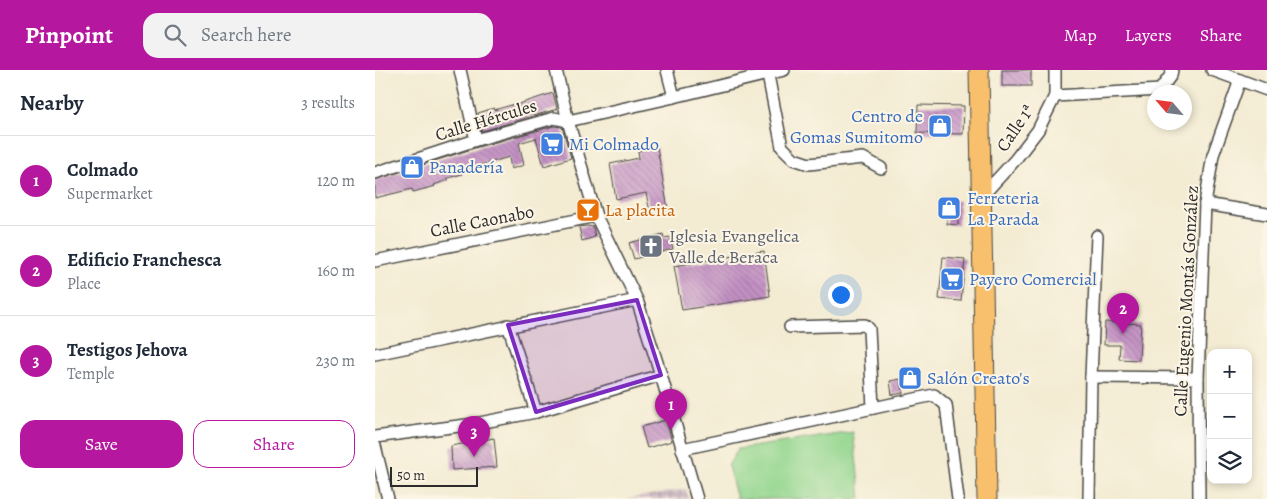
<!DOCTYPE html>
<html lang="en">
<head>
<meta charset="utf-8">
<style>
	body { margin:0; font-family:Alegreya,serif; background:#f2f2f3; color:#1f2937 }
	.controls { position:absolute; right:15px; bottom:15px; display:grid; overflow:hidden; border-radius:10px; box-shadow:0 2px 8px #0003 }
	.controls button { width:45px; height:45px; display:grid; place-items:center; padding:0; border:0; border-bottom:1px solid #e0e1e3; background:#fff; color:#1f2937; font:25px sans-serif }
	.compass { position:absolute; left:772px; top:15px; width:45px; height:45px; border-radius:50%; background:#fff; box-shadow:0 2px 8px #0003; rotate:298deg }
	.scale { position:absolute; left:15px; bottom:12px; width:88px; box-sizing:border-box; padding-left:5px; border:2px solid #2b2b2b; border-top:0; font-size:14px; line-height:18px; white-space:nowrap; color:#2b2b2b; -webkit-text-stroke:4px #fcf5e5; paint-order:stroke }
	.you { position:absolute; left:465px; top:224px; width:18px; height:18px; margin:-12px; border:4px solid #fff; border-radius:50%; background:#1a73e8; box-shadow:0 0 0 8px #1a73e833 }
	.badge { display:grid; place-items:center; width:32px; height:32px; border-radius:50%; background:#b5179e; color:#fff; font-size:16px; font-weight:700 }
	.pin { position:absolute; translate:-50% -41px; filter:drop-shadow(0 1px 2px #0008) }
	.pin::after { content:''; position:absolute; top:26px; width:18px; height:15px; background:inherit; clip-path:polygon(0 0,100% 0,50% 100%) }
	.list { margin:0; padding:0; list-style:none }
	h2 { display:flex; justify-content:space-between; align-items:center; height:65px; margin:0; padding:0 20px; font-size:21px }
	h2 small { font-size:16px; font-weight:400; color:#747a83 }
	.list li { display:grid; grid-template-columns:32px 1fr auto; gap:15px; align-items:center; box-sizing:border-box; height:90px; padding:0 20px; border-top:1px solid #e0e1e3 }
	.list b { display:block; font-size:19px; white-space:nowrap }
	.list p { margin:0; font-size:16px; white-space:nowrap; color:#747a83 }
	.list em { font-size:16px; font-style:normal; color:#747a83 }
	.actions { display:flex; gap:10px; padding:15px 20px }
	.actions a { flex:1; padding:11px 0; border:1px solid #b5179e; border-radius:15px; text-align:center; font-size:18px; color:#b5179e }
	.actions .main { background:#b5179e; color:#fff }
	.icon { flex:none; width:28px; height:28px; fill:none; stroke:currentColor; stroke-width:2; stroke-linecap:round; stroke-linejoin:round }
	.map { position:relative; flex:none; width:892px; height:429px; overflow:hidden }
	header { display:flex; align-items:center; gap:30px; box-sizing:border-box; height:70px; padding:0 25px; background:#b5179e; color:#fff }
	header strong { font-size:24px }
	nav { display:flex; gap:28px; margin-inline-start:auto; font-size:18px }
	.search { width:350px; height:45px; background:#f2f2f3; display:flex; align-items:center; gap:12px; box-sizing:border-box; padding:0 18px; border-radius:15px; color:#747a83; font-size:19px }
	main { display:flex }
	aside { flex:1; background:#fff }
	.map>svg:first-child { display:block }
	.industrial { fill:url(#industrial-grid) }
	.park { fill:#93d68e; stroke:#5f805c }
	.building { fill:url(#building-back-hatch) }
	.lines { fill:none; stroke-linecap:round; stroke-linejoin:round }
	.street-casing { stroke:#494844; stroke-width:14 }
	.primary-casing { stroke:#494844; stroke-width:21 }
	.street { stroke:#fff; stroke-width:11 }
	.primary { stroke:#f8bf6c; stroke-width:19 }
	.marked { fill:#7b2cbf; fill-opacity:0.2; stroke:#7b2cbf; stroke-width:4; stroke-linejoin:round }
	.labels { text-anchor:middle; stroke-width:4; stroke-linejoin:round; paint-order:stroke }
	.shop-label { font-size:18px; fill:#366cbe; stroke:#fcf5e5; text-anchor:start }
	.street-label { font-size:18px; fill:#2b2b2b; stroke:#fcf5e5 }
	.food-label { font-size:18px; fill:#c56008; stroke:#fcf5e5; text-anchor:start }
	.worship-label { font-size:18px; fill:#5b616d; stroke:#fcf5e5; text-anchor:start }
</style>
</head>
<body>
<header>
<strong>Pinpoint</strong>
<div class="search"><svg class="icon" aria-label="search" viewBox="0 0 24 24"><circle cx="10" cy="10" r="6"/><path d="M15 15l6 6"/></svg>Search here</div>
<nav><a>Map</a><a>Layers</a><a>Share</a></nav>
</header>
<main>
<aside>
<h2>Nearby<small>3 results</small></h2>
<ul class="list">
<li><span class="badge">1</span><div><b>Colmado</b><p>Supermarket</p></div><em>120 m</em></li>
<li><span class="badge">2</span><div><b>Edificio Franchesca</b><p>Place</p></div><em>160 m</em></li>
<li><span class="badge">3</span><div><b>Testigos Jehova</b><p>Temple</p></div><em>230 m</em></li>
</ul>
<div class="actions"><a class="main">Save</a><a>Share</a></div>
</aside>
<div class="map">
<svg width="892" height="429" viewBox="0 0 892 429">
	<defs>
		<pattern id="industrial-grid" width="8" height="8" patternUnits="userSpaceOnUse" patternTransform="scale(1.25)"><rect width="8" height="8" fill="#d1bdc9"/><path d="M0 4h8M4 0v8" fill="none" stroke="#aa9aa3"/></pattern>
		<pattern id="building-back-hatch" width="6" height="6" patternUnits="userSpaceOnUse" patternTransform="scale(1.25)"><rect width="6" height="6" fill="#c491c5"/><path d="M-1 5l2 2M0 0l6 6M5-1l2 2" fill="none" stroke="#9f77a0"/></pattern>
	</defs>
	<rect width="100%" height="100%" fill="#fcf5e5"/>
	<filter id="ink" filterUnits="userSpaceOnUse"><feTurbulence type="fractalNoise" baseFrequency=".02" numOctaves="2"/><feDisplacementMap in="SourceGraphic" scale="10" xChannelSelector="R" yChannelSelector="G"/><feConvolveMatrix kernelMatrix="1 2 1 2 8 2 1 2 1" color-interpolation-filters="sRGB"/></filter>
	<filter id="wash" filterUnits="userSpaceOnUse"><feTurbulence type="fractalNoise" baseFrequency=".0096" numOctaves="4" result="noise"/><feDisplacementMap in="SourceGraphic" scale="20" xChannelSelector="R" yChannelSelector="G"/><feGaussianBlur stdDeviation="1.12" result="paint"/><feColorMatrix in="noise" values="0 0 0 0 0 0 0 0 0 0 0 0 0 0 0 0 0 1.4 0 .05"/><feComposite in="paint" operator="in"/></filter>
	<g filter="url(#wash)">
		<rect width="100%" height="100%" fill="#f3ebd2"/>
		<!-- industrial -->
		<path class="industrial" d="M 311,419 L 314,429 L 252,429 Z"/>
		<!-- park -->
		<path class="park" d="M 478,362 L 486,429 L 362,429 L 353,396 L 363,379 Z"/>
		<g id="blocks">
			<!-- building -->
			<g class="building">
				<rect x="627" y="0" width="29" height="16"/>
				<path d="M 178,23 L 182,39 L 107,61 L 103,43 L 119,38 L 119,40 L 140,34 L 141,35 Z"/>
				<path d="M 543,35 L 589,36 L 588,64 L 542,63 Z"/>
				<path d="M 179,56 L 187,57 L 196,88 L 169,96 L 161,68 L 144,73 L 149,95 L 136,99 L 134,87 L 96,98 L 97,99 L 86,102 L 87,104 L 73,108 L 73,110 L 59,115 L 60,116 L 38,122 L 37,119 L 0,128 L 0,110 L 103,77 Z"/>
				<path d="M 282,77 L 293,139 L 275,142 L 271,123 L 241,129 L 235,94 L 264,88 L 263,81 Z"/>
				<path d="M 565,130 L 584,131 L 583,155 L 572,154 L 572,145 L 564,145 Z"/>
				<path d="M 212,156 L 218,157 L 220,167 L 207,171 L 204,157 Z"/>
				<path d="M 288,164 L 289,168 L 295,167 L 298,179 L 259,189 L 254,173 Z"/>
				<path d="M 389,181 L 395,226 L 307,240 L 299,196 Z"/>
				<path d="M 568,187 L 590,189 L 586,231 L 564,229 Z"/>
				<path d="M 730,252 L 766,254 L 764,290 L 744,289 L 745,275 L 729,275 Z"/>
				<path d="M 526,309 L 528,323 L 517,325 L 515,311 Z"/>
				<path d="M 291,350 L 297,371 L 272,378 L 266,357 Z"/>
				<path d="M 119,368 L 122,397 L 77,400 L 76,376 Z"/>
			</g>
		</g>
	</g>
	<g filter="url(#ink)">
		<use href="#blocks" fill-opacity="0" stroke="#494844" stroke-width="1"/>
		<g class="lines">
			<!-- street casing -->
			<g class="street-casing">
				<g id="street">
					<path d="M 85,0 L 101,70"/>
					<path d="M 181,0 L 193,51 L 221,146 L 262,230 L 286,305 L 322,429"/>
					<path d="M 292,0 L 299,27"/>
					<path d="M 392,0 L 407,77 L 419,89 L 434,94 L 488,88 L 506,98"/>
					<path d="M 837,0 L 892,20"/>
					<path d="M 680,26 L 785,20 L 796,5 L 797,0"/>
					<path d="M 0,103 L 101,70 L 179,48 L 193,51 L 299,27 L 409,0"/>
					<path d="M 607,126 L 640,90 L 663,60 L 680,26 L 680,0"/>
					<path d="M 830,134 L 892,144"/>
					<path d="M 0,191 L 221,146"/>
					<path d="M 133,255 L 161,342"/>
					<path d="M 415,257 L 490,255 L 494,259 L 498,338"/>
					<path d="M 0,284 L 262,230"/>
					<path d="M 716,307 L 823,308"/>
					<path d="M 0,367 L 99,354 L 161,342 L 286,305"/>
					<path d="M 0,376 L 13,429"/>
					<path d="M 307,379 L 559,325 L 571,335 L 583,429"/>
					<path d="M 714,429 L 716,307 L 722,166"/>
					<path d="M 824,429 L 823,308 L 830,134 L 838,85 L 865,10"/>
				</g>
			</g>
			<!-- primary casing -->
			<g class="primary-casing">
				<path id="primary" d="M 604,0 L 612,429"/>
			</g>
			<!-- street -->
			<use href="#street" class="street"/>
			<!-- primary -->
			<use href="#primary" class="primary"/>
		</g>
	</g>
	<!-- marked area -->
	<path class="marked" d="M 262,230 L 286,305 L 161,342 L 133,255 Z"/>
	<!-- icons -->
	<defs>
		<g id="shop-square" transform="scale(1.25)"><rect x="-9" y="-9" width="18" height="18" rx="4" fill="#3f7fe0" stroke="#fcf5e5"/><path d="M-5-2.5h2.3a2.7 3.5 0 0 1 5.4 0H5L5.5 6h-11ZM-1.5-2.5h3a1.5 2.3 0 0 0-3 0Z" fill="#fff"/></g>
		<g id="supermarket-square" transform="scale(1.25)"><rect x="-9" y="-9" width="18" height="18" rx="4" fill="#3f7fe0" stroke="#fcf5e5"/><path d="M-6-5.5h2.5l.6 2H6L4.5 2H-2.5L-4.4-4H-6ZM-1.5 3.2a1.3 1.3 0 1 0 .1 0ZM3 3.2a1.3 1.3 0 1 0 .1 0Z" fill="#fff"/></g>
		<g id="bar-square" transform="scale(1.25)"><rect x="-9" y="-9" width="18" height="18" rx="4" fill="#e8710a" stroke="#fcf5e5"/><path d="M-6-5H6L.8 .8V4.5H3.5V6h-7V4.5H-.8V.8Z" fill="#fff"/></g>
		<g id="church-square" transform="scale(1.25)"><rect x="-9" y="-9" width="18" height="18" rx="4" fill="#6b7280" stroke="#fcf5e5"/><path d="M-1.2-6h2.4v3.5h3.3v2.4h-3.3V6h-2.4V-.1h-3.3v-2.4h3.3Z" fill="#fff"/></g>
	</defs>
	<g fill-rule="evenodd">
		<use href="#shop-square" x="565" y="56"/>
		<use href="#supermarket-square" x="177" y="74"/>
		<use href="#shop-square" x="37" y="97"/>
		<use href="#shop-square" x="574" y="138"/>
		<use href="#bar-square" x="213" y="140"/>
		<use href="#church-square" x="276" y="176"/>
		<use href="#supermarket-square" x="577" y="209"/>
		<use href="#shop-square" x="535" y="308"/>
	</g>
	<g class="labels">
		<!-- shop labels -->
		<g class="shop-label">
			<text x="548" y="52" text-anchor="end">Centro de<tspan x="548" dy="21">Gomas Sumitomo</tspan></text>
			<text x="194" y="80">Mi Colmado</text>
			<text x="54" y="103">Panadería</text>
			<text x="592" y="134">Ferreteria<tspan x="592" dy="21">La Parada</tspan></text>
			<text x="594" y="215">Payero Comercial</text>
			<text x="552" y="314">Salón Creato's</text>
		</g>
		<!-- street labels -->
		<g class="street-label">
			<text transform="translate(111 50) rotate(-17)" y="6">Calle Hércules</text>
			<text transform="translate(640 58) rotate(-56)" y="6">Calle 1ª</text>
			<text transform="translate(107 151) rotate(-11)" y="6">Calle Caonabo</text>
			<text transform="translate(811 231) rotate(-87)" y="6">Calle Eugenio Montás González</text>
		</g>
		<!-- food labels -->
		<g class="food-label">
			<text x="230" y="146">La placita</text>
		</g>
		<!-- worship labels -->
		<g class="worship-label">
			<text x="294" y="172">Iglesia Evangelica<tspan x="294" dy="21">Valle de Beraca</tspan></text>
		</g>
	</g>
</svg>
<div class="controls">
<button>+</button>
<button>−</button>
<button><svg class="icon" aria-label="layers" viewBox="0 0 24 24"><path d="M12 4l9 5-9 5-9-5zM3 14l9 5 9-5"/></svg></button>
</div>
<svg class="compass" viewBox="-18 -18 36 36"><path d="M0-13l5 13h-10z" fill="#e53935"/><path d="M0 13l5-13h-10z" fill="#747a83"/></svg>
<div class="scale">50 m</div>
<div class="you"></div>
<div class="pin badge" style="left:296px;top:360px">1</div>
<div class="pin badge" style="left:748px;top:264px">2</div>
<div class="pin badge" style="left:99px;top:387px">3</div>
</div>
</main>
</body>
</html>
